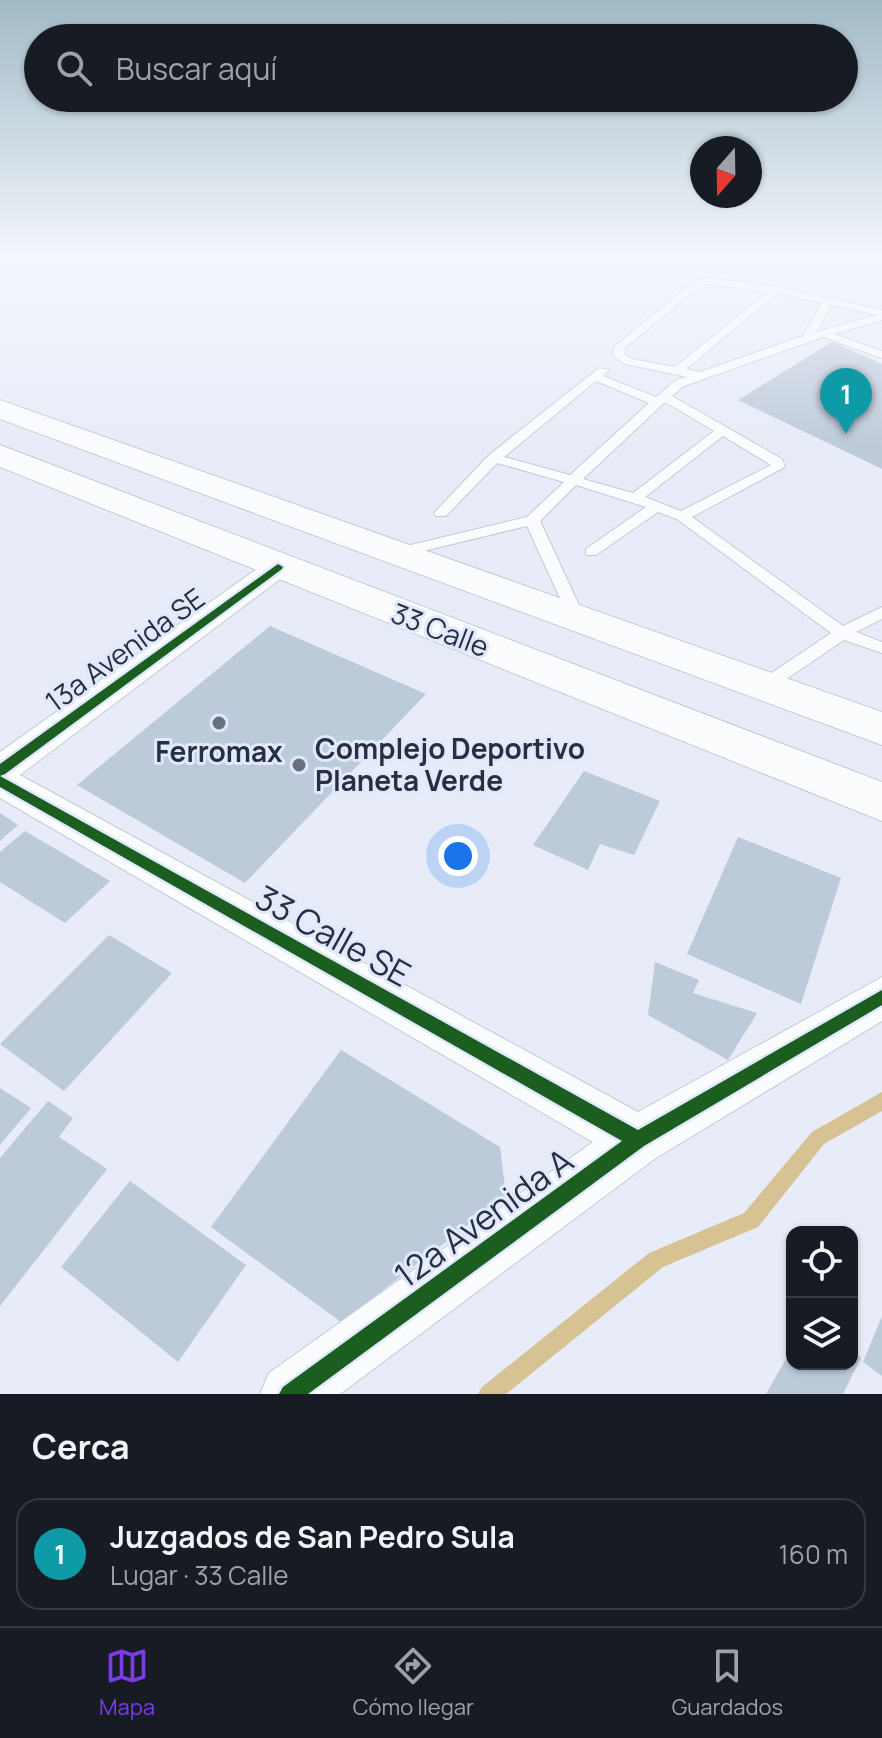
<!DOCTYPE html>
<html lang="es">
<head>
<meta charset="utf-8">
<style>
	body { margin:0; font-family:Manrope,sans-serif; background:#242831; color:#f1f3f6 }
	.controls { position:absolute; right:24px; bottom:24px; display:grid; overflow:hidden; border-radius:16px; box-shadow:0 2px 6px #0004 }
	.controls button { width:72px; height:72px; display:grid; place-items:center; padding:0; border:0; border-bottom:2px solid #363941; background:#171b24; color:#f1f3f6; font:40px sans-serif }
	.compass { position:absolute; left:690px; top:136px; width:72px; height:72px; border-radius:50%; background:#171b24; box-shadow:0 2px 6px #0004; rotate:200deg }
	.you { position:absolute; left:458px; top:856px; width:28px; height:28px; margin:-20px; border:6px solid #fff; border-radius:50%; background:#1a73e8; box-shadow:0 0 0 12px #1a73e833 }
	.badge { display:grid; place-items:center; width:52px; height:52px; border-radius:50%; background:#7c3aed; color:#fff; font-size:26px; font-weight:700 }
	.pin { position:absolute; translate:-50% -66px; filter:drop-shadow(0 2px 4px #0008) }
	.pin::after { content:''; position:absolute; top:42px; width:28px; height:24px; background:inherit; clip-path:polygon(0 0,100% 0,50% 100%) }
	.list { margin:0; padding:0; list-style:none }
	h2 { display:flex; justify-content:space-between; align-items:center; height:104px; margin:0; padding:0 32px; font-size:34px }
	h2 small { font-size:26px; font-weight:400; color:#9ea1a6 }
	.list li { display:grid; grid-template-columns:52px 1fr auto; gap:24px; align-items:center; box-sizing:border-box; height:112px; margin:0 16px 16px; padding:0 16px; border:2px solid #363941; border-radius:24px }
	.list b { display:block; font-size:30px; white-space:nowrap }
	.list p { margin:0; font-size:26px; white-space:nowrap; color:#9ea1a6 }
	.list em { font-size:26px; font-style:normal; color:#9ea1a6 }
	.icon { flex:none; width:44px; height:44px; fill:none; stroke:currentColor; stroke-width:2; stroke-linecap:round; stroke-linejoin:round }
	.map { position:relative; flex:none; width:882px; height:1394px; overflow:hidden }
	.search { position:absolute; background:#171b24; box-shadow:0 2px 6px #0004; left:24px; right:24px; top:24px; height:88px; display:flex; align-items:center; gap:20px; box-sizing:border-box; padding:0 28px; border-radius:44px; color:#9ea1a6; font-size:30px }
	.sheet { height:232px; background:#171b24 }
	nav { display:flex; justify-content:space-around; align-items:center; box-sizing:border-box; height:112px; border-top:2px solid #363941; background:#171b24; font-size:22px; color:#9ea1a6 }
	nav a { display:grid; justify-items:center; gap:4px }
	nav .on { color:#7c3aed }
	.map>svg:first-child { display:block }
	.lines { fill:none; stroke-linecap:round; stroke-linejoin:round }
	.stream { fill:#d6c293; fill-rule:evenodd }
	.building { fill:#bdcada }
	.service-casing { stroke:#c5c9d5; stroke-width:2 }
	.minor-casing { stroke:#c5c9d5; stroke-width:2 }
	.primary-casing { stroke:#c5c9d5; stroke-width:2 }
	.service { fill:#fbfcfe; fill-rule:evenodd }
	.minor { fill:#fbfcfe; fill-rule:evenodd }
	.primary { fill:#fbfcfe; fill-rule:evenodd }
	.cycleway-casing { stroke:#e0e9ff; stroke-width:5 }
	.cycleway { fill:#1b5e20; fill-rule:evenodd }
	.poi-dot { fill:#6c717e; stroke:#e0e9ff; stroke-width:3 }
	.labels { text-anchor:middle; stroke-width:6; stroke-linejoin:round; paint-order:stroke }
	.street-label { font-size:28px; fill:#292f3d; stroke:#e0e9ff }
	.poi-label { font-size:28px; font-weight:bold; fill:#292f3d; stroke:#e0e9ff; text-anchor:start }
	.near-street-label { font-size:34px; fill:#292f3d; stroke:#e0e9ff }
</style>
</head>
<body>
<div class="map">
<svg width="882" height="1394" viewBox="0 0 882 1394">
	<rect width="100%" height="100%" fill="#e7ecf8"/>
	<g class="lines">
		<!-- stream -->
		<path class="stream" d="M 882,1092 L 882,1111 L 824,1144 L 758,1227 L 663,1267 L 506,1394 L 478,1394 L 482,1387 L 649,1253 L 744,1213 L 812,1132 Z"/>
	</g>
	<!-- building -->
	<g class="building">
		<path d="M 832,342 L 882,364 L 882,469 L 738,400 Z"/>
		<path d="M 270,626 L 426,694 L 245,883 L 77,785 Z"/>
		<path d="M 584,771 L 660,801 L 634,855 L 600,844 L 588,870 L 533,845 Z"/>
		<path d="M 0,813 L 18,825 L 0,841 Z"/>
		<path d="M 25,831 L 110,881 L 65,923 L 0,882 L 0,852 Z"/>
		<path d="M 738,837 L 841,878 L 801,1004 L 687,954 Z"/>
		<path d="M 109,935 L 172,973 L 64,1091 L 0,1044 Z"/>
		<path d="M 655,962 L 699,980 L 693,993 L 757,1013 L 728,1060 L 648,1015 Z"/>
		<path d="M 341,1050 L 500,1147 L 506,1196 L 341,1322 L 211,1227 Z"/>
		<path d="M 0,1088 L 31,1108 L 0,1145 Z"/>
		<path d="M 48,1101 L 73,1118 L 59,1137 L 107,1169 L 0,1306 L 0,1158 Z"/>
		<path d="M 130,1181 L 246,1265 L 178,1362 L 61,1267 Z"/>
		<path d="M 882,1316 L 882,1376 L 863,1362 Z"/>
		<path d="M 792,1348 L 792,1364 L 852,1364 L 852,1351 L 861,1358 L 843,1394 L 766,1394 Z"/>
	</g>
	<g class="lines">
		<!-- service casing -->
		<g class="service-casing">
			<path id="service" d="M 709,278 L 776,287 L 882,310 L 882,320 L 834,334 L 882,351 L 882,358 L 823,337 L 684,386 L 672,396 L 782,459 L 785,467 L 692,517 L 843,626 L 882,607 L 882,619 L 856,632 L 882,642 L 882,653 L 844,640 L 770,690 L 758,690 L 755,686 L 758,682 L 831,633 L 677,519 L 658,512 L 596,555 L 586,555 L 586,549 L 646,507 L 576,485 L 540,521 L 585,618 L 583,622 L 571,622 L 569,618 L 527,526 L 399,557 L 394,555 L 394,549 L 527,517 L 564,482 L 497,463 L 446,516 L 436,516 L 434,513 L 489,455 L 599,368 L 609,370 L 603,376 L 656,397 L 676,380 L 687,377 L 625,364 L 613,356 L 614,347 L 695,281 ZM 709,284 L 768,292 L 675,367 L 632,359 L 625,355 L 625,348 L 701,285 ZM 778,293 L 822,303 L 803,336 L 700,372 L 686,369 ZM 831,305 L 877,315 L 816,332 ZM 596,381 L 649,403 L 570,475 L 504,457 ZM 665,402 L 714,431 L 633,493 L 583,479 ZM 723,436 L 771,465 L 681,511 L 645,497 Z"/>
		</g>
		<!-- minor casing -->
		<g class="minor-casing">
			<path id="minor" d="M 278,558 L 288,561 L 293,567 L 288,573 L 20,775 L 638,1112 L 882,977 L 882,1021 L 656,1158 L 340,1394 L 260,1394 L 269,1373 L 593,1142 L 0,798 L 0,752 L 268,561 Z"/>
		</g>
		<!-- primary casing -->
		<g class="primary-casing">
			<g id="primary">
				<path d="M 0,400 L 882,712 L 882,745 L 0,419 Z"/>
				<path d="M 0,445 L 882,782 L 882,821 L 0,467 Z"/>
			</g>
		</g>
		<!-- service -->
		<use href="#service" class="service"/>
		<!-- minor -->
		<use href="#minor" class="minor"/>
		<!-- primary -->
		<use href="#primary" class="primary"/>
		<!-- cycleway casing -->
		<g class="cycleway-casing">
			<g id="cycleway">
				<path d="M 278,564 L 283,567 L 282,569 L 5,774 L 0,776 L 0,764 Z"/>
				<path d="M 0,776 L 638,1130 L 882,990 L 882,1005 L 644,1146 L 308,1394 L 279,1394 L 283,1387 L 622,1141 L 0,787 Z"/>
			</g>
		</g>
		<!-- cycleway -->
		<use href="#cycleway" class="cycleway"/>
	</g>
	<!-- sky -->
	<linearGradient id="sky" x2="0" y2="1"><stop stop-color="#a1bac6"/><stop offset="0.57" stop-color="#f4f6fc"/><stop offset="1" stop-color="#f4f6fc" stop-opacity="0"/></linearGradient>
	<rect width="882" height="450" fill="url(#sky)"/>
	<!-- markers -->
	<g class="poi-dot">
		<circle cx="219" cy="723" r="8"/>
		<circle cx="299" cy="765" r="8"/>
	</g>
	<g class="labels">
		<!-- street labels -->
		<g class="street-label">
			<text transform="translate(440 630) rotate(21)" y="10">33 Calle</text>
			<text transform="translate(125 650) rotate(-36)" y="10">13a Avenida SE</text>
		</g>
		<!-- poi labels -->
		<g class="poi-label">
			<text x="315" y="759">Complejo Deportivo<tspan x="315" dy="32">Planeta Verde</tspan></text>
			<text x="219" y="762" text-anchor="middle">Ferromax</text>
		</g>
		<!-- near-street labels -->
		<g class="near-street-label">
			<text transform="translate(333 936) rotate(29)" y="12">33 Calle SE</text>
			<text transform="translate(484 1218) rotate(-36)" y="12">12a Avenida A</text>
		</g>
	</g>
</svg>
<div class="controls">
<button><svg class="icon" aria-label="locate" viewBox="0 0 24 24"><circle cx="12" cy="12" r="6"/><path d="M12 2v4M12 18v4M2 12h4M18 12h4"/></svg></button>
<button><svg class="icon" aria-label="layers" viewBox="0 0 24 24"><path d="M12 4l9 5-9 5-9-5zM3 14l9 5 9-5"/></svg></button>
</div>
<svg class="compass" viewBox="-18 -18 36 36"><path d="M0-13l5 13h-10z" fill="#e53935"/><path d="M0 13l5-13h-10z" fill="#9ea1a6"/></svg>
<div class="you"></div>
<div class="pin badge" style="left:846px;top:434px;background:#0f9aa8">1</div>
<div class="search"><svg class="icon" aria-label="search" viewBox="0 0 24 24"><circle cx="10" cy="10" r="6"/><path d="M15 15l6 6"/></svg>Buscar aquí</div>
</div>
<section class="sheet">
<h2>Cerca<small></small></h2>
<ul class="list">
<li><span class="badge" style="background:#0f9aa8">1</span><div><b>Juzgados de San Pedro Sula</b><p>Lugar · 33 Calle</p></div><em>160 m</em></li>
</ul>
</section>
<nav>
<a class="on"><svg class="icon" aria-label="map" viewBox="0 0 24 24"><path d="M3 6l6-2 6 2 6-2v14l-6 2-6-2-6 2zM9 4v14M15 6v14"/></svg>Mapa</a>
<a><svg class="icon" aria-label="directions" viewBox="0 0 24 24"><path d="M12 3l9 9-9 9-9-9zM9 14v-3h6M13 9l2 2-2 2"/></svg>Cómo llegar</a>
<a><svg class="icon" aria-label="saved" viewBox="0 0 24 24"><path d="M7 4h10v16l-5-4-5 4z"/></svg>Guardados</a>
</nav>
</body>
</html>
